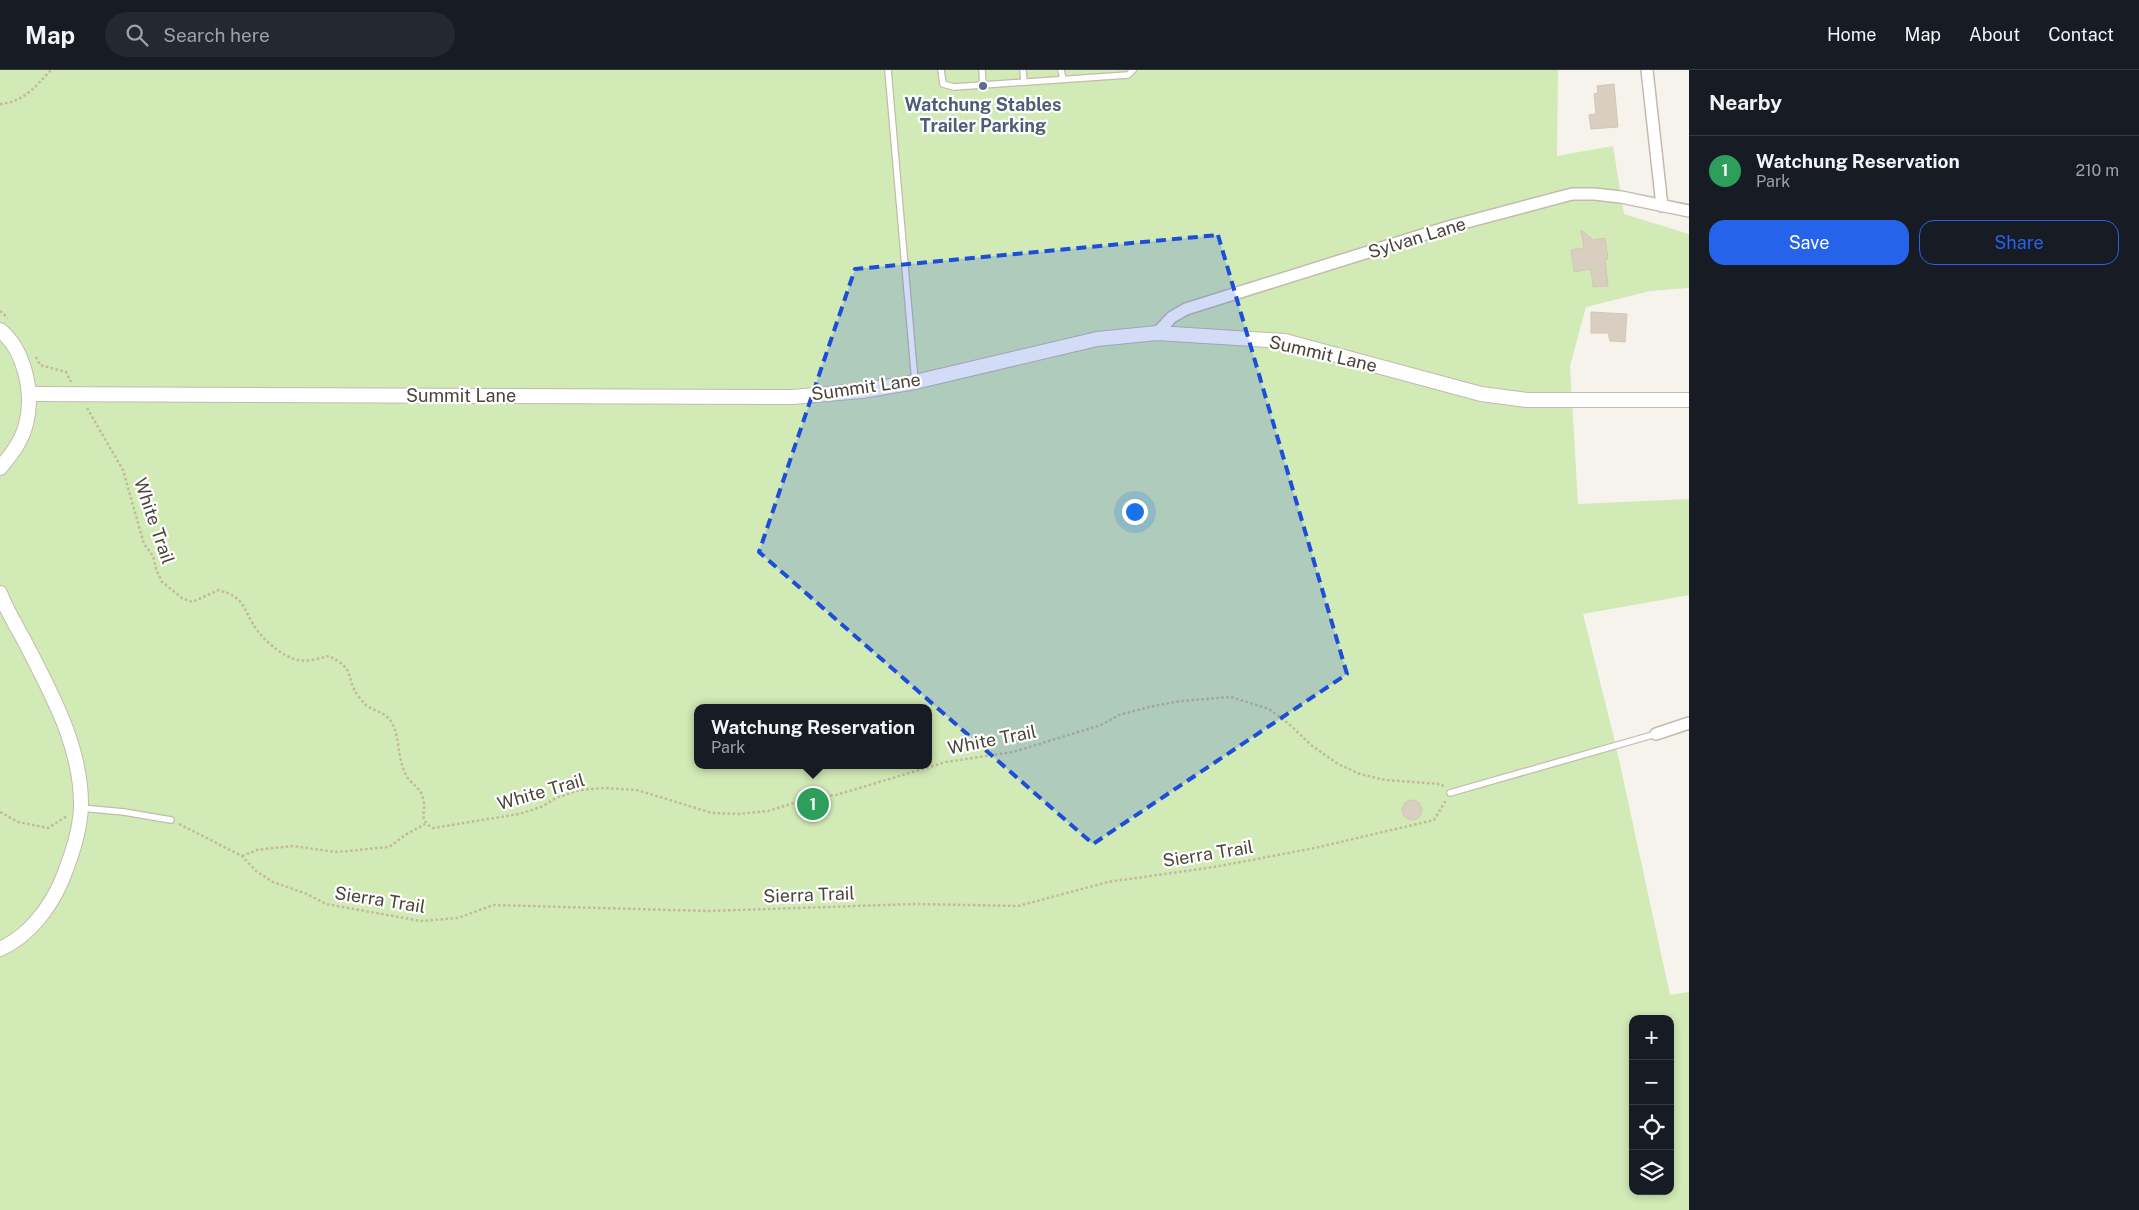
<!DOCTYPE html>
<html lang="en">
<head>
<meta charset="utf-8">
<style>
	body { margin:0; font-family:"Public Sans",sans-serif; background:#242831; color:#f1f3f6 }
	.controls { position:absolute; right:15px; bottom:15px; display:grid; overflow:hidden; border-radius:10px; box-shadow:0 2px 8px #0003 }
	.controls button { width:45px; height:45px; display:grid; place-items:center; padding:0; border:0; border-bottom:1px solid #363941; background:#171b24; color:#f1f3f6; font:25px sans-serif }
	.you { position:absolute; left:1134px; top:441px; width:18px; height:18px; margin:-12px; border:4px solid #fff; border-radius:50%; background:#1a73e8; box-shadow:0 0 0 8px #1a73e833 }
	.badge { display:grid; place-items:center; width:32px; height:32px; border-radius:50%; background:#2563eb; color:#fff; font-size:16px; font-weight:700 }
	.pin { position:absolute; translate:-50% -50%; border:2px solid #fff; box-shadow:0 1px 5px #0006 }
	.popup { position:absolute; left:694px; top:634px; width:238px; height:65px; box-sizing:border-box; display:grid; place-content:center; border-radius:10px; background:#171b24; filter:drop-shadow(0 1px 4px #0005); font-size:16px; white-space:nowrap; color:#9ea1a6 }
	.popup b { font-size:19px; color:#f1f3f6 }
	.popup::after { content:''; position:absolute; left:50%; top:100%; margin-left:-10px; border:10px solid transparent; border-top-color:#171b24 }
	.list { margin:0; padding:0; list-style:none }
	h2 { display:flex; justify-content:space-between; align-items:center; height:65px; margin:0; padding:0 20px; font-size:21px }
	h2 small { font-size:16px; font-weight:400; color:#9ea1a6 }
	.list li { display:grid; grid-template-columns:32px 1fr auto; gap:15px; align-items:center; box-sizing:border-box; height:70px; padding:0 20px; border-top:1px solid #363941 }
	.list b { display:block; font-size:19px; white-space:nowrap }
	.list p { margin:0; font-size:16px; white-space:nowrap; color:#9ea1a6 }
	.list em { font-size:16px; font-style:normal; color:#9ea1a6 }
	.actions { display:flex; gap:10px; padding:15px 20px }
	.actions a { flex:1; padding:11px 0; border:1px solid #2563eb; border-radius:15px; text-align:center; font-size:18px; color:#2563eb }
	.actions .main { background:#2563eb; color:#fff }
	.icon { flex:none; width:28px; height:28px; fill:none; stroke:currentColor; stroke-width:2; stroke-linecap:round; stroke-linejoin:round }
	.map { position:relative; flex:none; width:1689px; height:1140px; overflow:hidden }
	header { display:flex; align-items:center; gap:30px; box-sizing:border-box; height:70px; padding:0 25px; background:#171b24; border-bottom:1px solid #363941 }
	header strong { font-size:24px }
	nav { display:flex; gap:28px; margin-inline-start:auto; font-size:18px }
	.search { width:350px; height:45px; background:#242831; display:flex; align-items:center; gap:12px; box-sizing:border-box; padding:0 18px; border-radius:28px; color:#9ea1a6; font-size:19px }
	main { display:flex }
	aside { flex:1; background:#171b24 }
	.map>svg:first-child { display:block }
	.green { fill:#d2eab5; fill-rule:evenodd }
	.building { fill:#d8cfc1; stroke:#d3c7b4 }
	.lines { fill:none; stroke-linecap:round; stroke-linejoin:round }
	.service-casing { stroke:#c2bbae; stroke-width:8 }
	.minor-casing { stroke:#c2bbae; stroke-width:14 }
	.tertiary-casing { stroke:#c2bbae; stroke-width:16 }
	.path { stroke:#c4b79f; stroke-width:2.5; stroke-dasharray:2.5 2.5; stroke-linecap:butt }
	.service { stroke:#fff; stroke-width:5.5 }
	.minor { stroke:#fff; stroke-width:11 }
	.tertiary { stroke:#fff; stroke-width:14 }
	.marked { fill:#1d4ed8; fill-opacity:0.2; stroke:#1d4ed8; stroke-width:4; stroke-dasharray:10 6; stroke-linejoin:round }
	.service-dot { fill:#5c6f8a; stroke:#fff; stroke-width:2 }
	.labels { text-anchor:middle; stroke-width:4.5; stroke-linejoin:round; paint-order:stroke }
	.service-label { font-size:18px; font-weight:bold; fill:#4e5e75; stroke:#fff }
	.street-label { font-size:18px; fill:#4b4439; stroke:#fff }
</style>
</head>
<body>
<header>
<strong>Map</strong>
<div class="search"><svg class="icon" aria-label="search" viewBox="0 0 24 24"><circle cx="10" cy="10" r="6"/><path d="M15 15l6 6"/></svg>Search here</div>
<nav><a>Home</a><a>Map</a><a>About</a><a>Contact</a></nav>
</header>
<main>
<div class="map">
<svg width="1689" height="1140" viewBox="0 0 1689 1140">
	<rect width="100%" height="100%" fill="#f6f3ec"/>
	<!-- green -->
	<path class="green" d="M 0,0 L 1558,0 L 1557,86 L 1613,76 L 1624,144 L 1689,164 L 1689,218 L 1650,221 L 1586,237 L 1570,296 L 1578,434 L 1689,429 L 1689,525 L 1583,544 L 1616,676 L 1670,925 L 1689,922 L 1689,1140 L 0,1140 ZM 698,638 L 928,638 L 928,695 L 698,695 ZM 1633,949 L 1670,949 L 1670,1121 L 1633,1121 Z"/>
	<!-- building -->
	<g class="building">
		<path d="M 1614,14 L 1618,57 L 1591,59 L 1589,45 L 1596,44 L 1594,24 L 1598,23 L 1597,16 Z"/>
		<path d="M 1581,160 L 1593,170 L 1605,168 L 1608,189 L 1605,189 L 1608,216 L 1593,217 L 1591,199 L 1574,202 L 1571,180 L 1584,178 Z"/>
		<path d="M 1591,242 L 1627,244 L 1625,272 L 1610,271 L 1608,263 L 1591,263 Z"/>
		<circle cx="1412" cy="740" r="10"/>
	</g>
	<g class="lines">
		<!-- service casing -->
		<g class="service-casing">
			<g id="service">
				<path d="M 888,0 L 915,312"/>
				<path d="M 941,0 L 943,14 L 954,17 L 1128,5 L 1133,0"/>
				<path d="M 982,0 L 983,15"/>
				<path d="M 1023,0 L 1024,12"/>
				<path d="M 1061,0 L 1063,9"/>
				<path d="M 1450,723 L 1656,664"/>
				<path d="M 81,738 L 124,742 L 171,750"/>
			</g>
		</g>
		<!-- minor casing -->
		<g class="minor-casing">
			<g id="minor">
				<path d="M 1647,0 L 1662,136"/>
				<path d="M 1157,263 L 1172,247 L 1186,239 L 1448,157 L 1572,124 L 1594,124 L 1621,127 L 1689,141"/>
				<path d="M 1656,664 L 1689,653"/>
			</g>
		</g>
		<!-- tertiary casing -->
		<g class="tertiary-casing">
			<g id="tertiary">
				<path d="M 0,260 C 25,280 34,324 26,354 C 22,371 11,385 0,398"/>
				<path d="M 30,324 L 792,327 L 862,321 L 915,312 L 1097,269 L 1157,263 L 1285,271 L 1481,324 L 1527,330 L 1689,330"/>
				<path d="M 0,523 C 7,541 17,557 26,574 C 52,625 82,678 81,737 C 80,762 71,787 62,810 C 50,838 29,866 0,879"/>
			</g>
		</g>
		<!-- path -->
		<g class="path">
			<path d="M 0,34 C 24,32 36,16 51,0"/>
			<path d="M 0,241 L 8,248"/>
			<path d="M 36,287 L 40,295 L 66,302 L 71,312"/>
			<path d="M 87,338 L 123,400 L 144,474 L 153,486 L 156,499 L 162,512 L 182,528 L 192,532 L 219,520 C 243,528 241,533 253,554 C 261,568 282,587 298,590 C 309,592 320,588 329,586 C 358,600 344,608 359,627 C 362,630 364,634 367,636 C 376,642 386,642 392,653 C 400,667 397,688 406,705 C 411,715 421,717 423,729 C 427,743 417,749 433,758 L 519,744 L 541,737 L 558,727 L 580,720 L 605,718 L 637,720 L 712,743 L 739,744 L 768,741 L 813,727 L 836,725 L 946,692 L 1013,682 L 1101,655 L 1119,645 L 1149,637 L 1180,631 L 1231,627 L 1269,639 L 1289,654 L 1311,675 L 1338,694 L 1360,704 L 1385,710 L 1441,714 L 1444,717"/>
			<path d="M 0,742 L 18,752 L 48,758 L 67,746"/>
			<path d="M 179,754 L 242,786 L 256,801 L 273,812 L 307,824 L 326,834 L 421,851 L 458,848 L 493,835 L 708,841 L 916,834 L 1018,836 L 1108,812 L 1214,797 L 1315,778 L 1434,750 L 1446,730"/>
			<path d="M 242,786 L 257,780 L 273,778 L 293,776 L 336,782 L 389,777 L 405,765 L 425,754"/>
		</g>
		<!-- service -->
		<use href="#service" class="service"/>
		<!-- minor -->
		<use href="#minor" class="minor"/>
		<!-- tertiary -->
		<use href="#tertiary" class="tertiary"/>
	</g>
	<!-- marked area -->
	<path class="marked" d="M 1218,165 L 1347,604 L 1093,774 L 759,482 L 855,199 Z"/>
	<!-- markers -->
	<circle class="service-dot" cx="983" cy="16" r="5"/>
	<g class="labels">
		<!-- service labels -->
		<g class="service-label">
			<text x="983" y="41">Watchung Stables<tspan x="983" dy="21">Trailer Parking</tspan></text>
		</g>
		<!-- street labels -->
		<g class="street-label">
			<text transform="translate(1417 168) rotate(-17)" y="6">Sylvan Lane</text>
			<text transform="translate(1323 284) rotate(13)" y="6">Summit Lane</text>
			<text transform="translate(866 317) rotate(-8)" y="6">Summit Lane</text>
			<text x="461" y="332">Summit Lane</text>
			<text transform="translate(154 451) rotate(71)" y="6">White Trail</text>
			<text transform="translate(992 670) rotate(-11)" y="6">White Trail</text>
			<text transform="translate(541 722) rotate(-16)" y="6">White Trail</text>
			<text transform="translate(1208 784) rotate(-9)" y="6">Sierra Trail</text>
			<text transform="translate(809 825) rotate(-2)" y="6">Sierra Trail</text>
			<text transform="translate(380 830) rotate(9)" y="6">Sierra Trail</text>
		</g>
	</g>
</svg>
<div class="controls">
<button>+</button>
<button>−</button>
<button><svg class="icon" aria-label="locate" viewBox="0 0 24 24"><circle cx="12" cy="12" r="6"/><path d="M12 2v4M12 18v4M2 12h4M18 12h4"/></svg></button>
<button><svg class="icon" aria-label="layers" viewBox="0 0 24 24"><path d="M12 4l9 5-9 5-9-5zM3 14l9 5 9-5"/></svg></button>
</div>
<div class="you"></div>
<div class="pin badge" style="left:813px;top:734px;background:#2e9e5b">1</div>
<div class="popup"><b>Watchung Reservation</b>Park</div>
</div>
<aside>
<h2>Nearby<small></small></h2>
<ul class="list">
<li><span class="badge" style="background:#2e9e5b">1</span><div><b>Watchung Reservation</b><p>Park</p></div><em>210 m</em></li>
</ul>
<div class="actions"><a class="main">Save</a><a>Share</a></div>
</aside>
</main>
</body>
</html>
